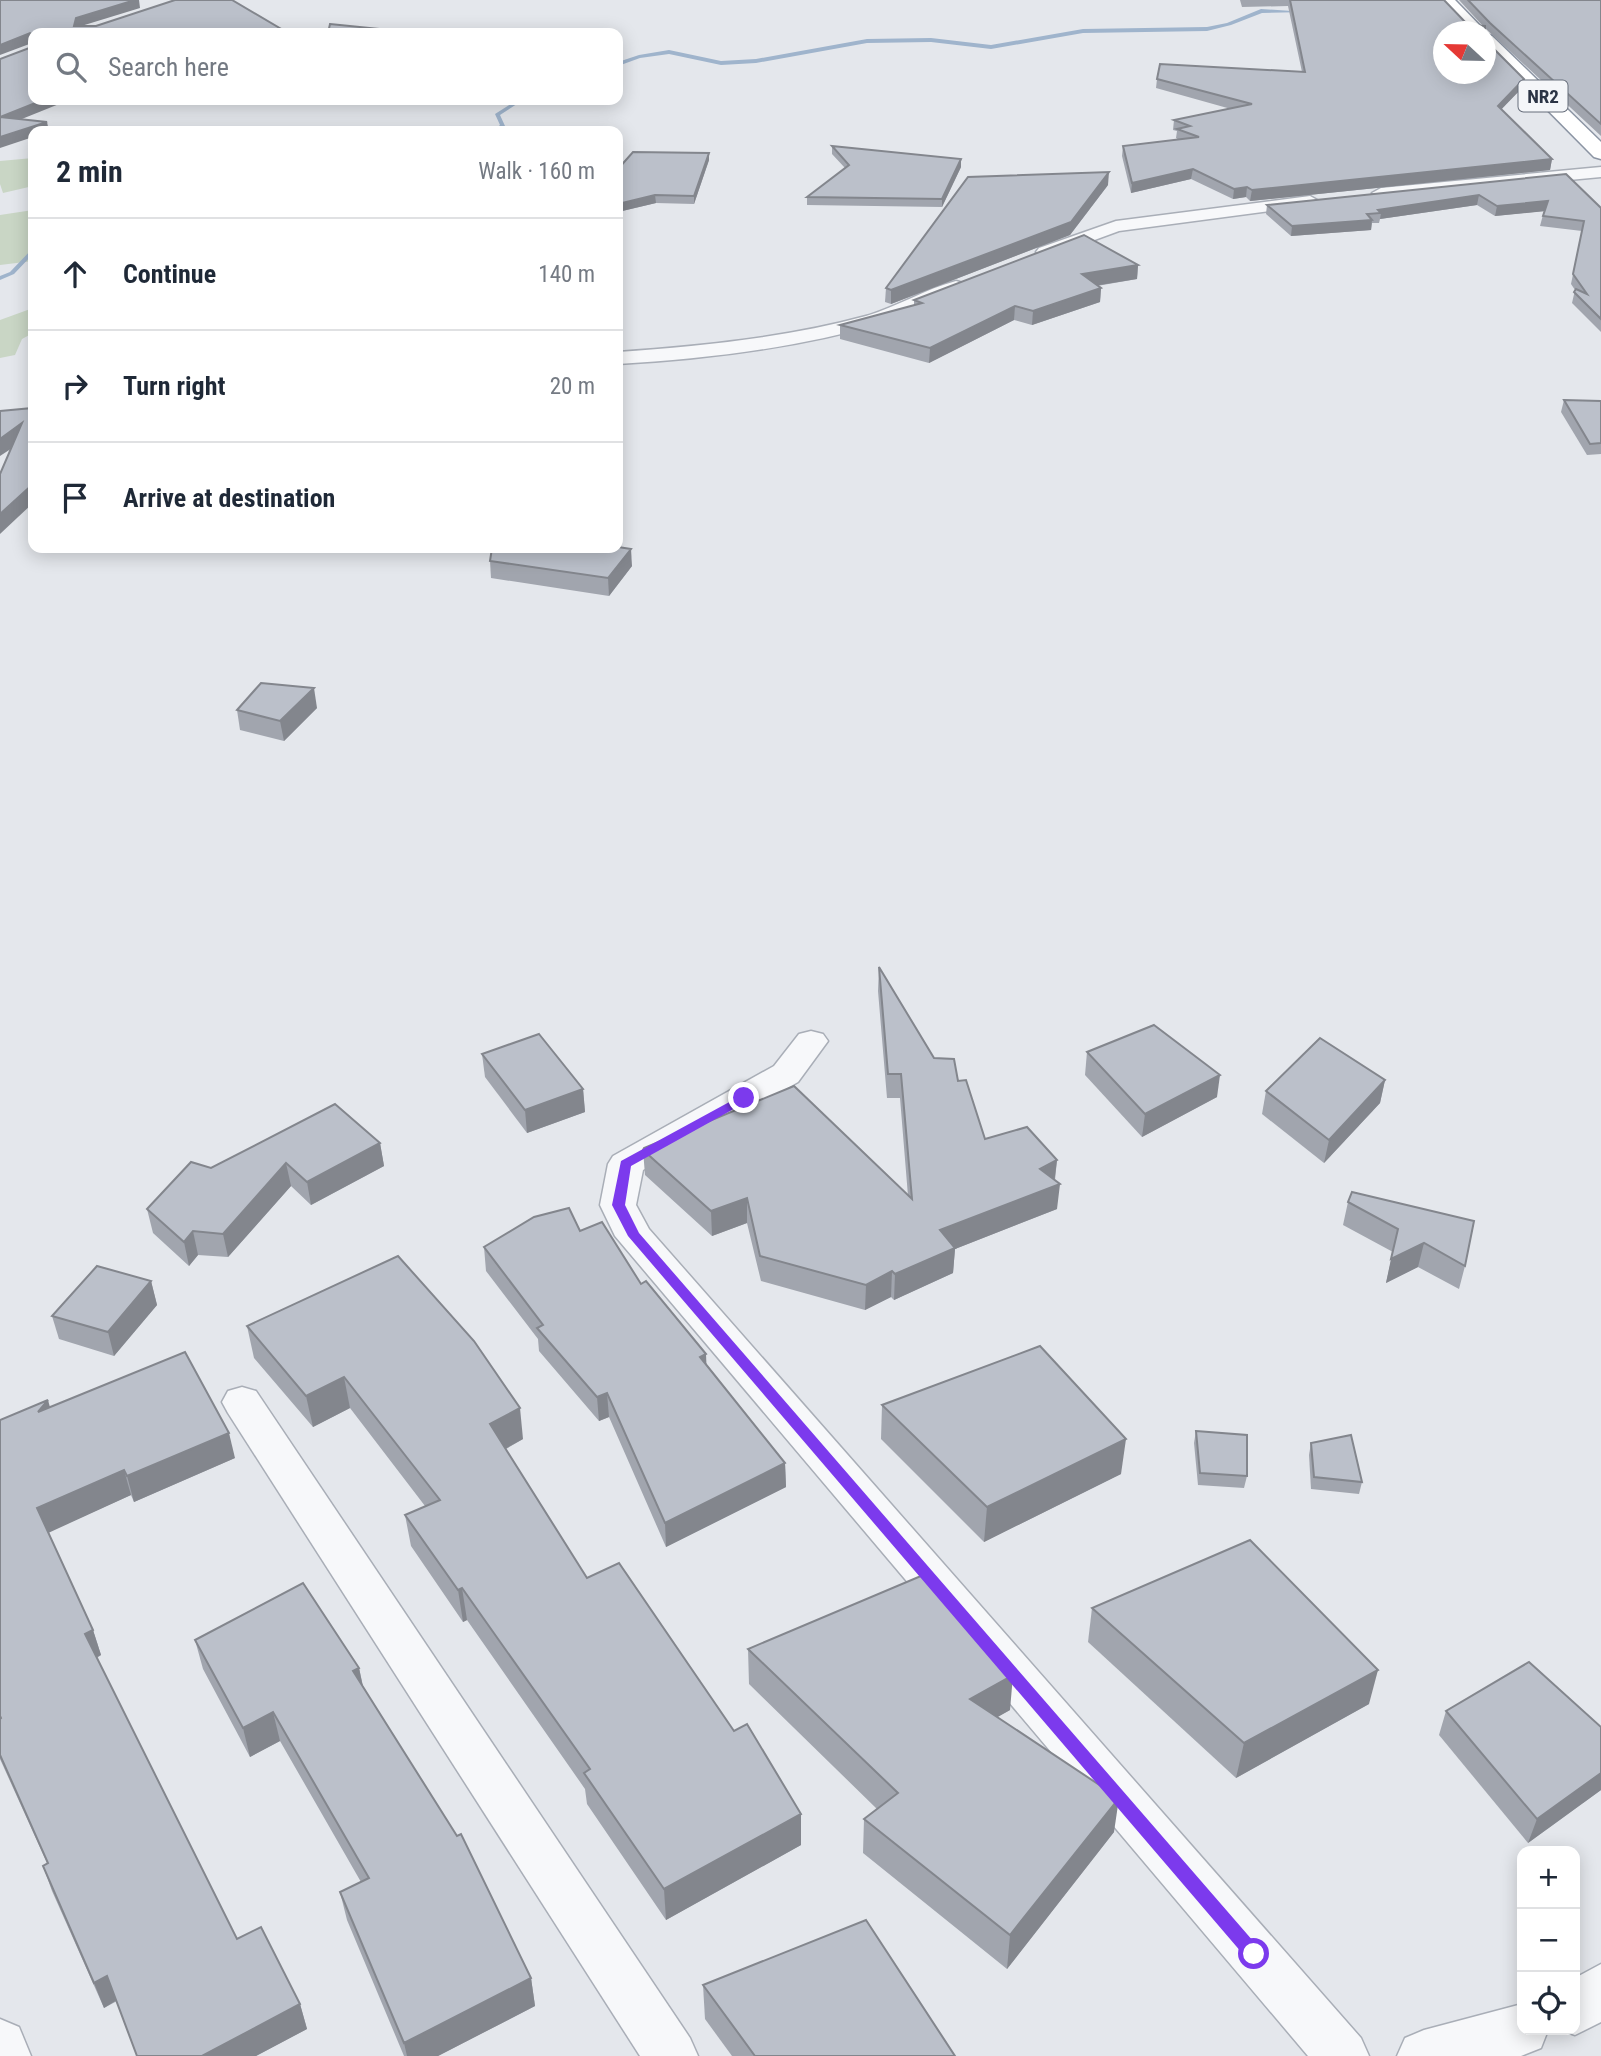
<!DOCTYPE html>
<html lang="en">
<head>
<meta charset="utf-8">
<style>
	body { margin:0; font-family:"Roboto Condensed",sans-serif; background:#f2f2f3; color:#1f2937 }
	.controls { position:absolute; right:21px; bottom:21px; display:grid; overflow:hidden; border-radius:14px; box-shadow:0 4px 18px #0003 }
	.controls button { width:63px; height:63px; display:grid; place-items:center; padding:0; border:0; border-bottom:2px solid #e0e1e3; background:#fff; color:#1f2937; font:35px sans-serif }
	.compass { position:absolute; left:1433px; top:21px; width:63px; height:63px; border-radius:50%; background:#fff; box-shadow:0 4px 18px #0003; rotate:292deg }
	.stop { position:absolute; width:21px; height:21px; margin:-16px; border:5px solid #7c3aed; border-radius:50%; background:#fff }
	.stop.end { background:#7c3aed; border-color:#fff; box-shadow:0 2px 7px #0008 }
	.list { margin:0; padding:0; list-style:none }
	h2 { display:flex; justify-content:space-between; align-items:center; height:91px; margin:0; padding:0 28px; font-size:30px }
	h2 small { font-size:23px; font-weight:400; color:#747a83 }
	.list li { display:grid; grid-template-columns:46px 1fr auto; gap:21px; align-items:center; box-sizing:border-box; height:112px; padding:0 28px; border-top:2px solid #e0e1e3 }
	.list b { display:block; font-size:26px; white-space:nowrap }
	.list em { font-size:23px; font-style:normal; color:#747a83 }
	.icon { flex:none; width:38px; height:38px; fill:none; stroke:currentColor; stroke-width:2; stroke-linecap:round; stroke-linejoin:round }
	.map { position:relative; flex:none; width:1601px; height:2056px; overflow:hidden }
	.search { position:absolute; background:#fff; box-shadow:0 4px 18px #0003; left:28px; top:28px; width:595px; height:77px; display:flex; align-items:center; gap:18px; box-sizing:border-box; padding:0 24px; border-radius:14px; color:#747a83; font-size:26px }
	.panel { position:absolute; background:#fff; box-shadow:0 4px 18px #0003; left:28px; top:126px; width:595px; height:427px; border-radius:14px }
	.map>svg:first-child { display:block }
	.green { fill:#c9d6c5 }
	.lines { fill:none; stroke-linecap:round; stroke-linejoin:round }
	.stream { fill:#9fb4cc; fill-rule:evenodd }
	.minor-casing { stroke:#a9aeb7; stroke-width:3 }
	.trunk-casing { stroke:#8b94a3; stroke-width:3 }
	.minor { fill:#f7f8fa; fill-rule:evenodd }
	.trunk { fill:#fff; fill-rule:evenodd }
	.wall { fill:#a1a5ae }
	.shaded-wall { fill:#83868d }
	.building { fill:#bbc0ca; stroke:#83868d; stroke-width:2 }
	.route { fill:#7c3aed }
	.labels { text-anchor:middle; stroke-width:5; stroke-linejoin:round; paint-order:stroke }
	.shield { fill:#f4f6f9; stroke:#676e7b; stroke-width:2 }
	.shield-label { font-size:19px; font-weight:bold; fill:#2b3445 }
</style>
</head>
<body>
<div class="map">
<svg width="1601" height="2056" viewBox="0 0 1601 2056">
	<rect width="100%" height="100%" fill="#e4e7ec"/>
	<!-- green -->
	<g class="green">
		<path d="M 33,158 L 33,186 L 3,193 L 0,184 L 0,161 Z"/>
		<path d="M 33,210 L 33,261 L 0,265 L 0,215 Z"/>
		<path d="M 33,308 L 33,333 L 22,339 L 15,355 L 0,358 L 0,320 Z"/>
	</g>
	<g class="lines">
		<!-- stream -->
		<g class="stream">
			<path d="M 1261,9 L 1307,12 L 1262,13 L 1231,25 L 1207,31 L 1083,33 L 991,49 L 931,42 L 867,43 L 756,63 L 721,65 L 669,54 L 640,58 L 618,66 L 618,62 L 639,55 L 669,50 L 721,61 L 756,59 L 867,39 L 931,38 L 991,45 L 1083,29 L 1207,27 L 1227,23 Z"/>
			<path d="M 517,100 L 523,100 L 500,115 L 505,126 L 499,131 L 493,131 L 500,125 L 495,114 Z"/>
			<path d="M 33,248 L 33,254 L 14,274 L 0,280 L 0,276 L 10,272 Z"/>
		</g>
		<!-- minor casing -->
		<g class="minor-casing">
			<g id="minor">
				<path d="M 1601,167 L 1601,177 L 1381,198 L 1372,193 L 1381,188 Z"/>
				<path d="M 1310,196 L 1319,201 L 1316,205 L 1119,231 L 1051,256 L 1039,256 L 1036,252 L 1039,248 L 1116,221 Z"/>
				<path d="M 956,281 L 963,283 L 965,287 L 963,291 C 936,302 910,315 883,323 C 797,348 707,359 618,364 L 618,352 C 701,346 785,338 866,316 C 897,307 925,289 956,281 Z"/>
				<path d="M 811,1031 L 823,1034 L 828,1041 L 798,1082 L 643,1170 L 636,1205 L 649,1229 L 1361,2038 L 1369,2056 L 1308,2056 L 615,1236 L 600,1205 L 608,1164 L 613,1156 L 774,1066 L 799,1034 Z"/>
				<path d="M 242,1387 L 256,1391 L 690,2038 L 698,2056 L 640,2056 L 228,1413 L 222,1402 L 228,1391 Z"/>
				<path d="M 1601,1964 L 1601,2022 L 1575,2035 L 1561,2030 L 1575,2030 L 1575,1978 Z"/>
				<path d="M 1522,2004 L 1522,2030 L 1548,2030 L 1541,2048 L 1521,2056 L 1397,2056 L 1405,2038 L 1424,2030 Z"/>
				<path d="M 0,2019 L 19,2027 L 31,2056 L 0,2056 Z"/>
			</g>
		</g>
		<!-- trunk casing -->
		<g class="trunk-casing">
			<g id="trunk">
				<path d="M 1438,0 L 1455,0 L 1486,32 L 1468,32 Z"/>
				<path d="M 1486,34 L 1492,36 L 1601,142 L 1601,159 L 1594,157 L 1486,48 Z"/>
			</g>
		</g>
		<!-- minor -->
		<use href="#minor" class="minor"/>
		<!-- trunk -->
		<use href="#trunk" class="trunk"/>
	</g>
	<!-- wall -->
	<g class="wall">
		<path d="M 1240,0 L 1444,0 L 1468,25 L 1483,26 L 1459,0 L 1601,0 L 1601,136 L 1485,28 L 1486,41 L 1524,79 L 1522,88 L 1501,109 L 1552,159 L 1550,170 L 1250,201 L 1246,197 L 1233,199 L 1191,179 L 1131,193 L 1122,156 L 1123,146 L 1179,140 L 1176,138 L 1177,131 L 1173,130 L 1174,120 L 1231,109 L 1156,88 L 1157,79 L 1302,72 L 1288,6 L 1242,7 Z"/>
		<path d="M 832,146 L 961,159 L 961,167 L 942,207 L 807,205 L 807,197 L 845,168 L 832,154 Z"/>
		<path d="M 709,153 L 709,160 L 694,204 L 656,203 L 618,212 L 618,169 Z"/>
		<path d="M 1566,174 L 1601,208 L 1601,332 L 1572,303 L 1575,290 L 1571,284 L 1582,231 L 1540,226 L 1544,211 L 1495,216 L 1477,205 L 1380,219 L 1379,223 L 1372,223 L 1371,230 L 1291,236 L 1266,214 L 1267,205 Z"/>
		<path d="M 1108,185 L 1070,235 L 891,304 L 885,302 L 886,288 Z"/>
		<path d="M 1138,265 L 1137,279 L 1097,286 L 1101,288 L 1100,302 L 1032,325 L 1014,320 L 929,363 L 840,339 L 840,325 L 914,305 L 914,300 Z"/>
		<path d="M 1564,400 L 1601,401 L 1601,454 L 1587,455 L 1561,412 Z"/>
		<path d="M 490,561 L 632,566 L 609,596 L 491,578 Z"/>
		<path d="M 317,708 L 284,741 L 240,730 L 237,710 Z"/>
		<path d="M 879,967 L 934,1058 L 958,1081 L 985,1139 L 1057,1160 L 1055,1180 L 1057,1209 L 955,1249 L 953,1273 L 894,1300 L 891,1297 L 865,1310 L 761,1281 L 747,1223 L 712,1236 L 645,1175 L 643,1150 L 908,1196 L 900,1098 L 887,1098 L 878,991 Z"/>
		<path d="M 1087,1052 L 1217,1097 L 1142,1137 L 1085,1075 Z"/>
		<path d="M 482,1054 L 583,1089 L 585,1112 L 527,1133 L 485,1077 Z"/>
		<path d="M 1385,1080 L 1380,1103 L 1324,1163 L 1262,1114 L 1266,1091 Z"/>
		<path d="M 380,1143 L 384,1166 L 311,1205 L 291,1186 L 228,1257 L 198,1255 L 189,1266 L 153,1233 L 147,1209 L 211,1168 Z"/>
		<path d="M 1348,1202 L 1465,1266 L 1459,1289 L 1418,1267 L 1386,1283 L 1393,1252 L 1343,1225 Z"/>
		<path d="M 580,1231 L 706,1365 L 785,1463 L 786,1487 L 666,1547 L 609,1417 L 599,1421 L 539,1351 L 538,1339 L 486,1271 L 484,1247 Z"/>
		<path d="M 151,1281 L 157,1305 L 114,1356 L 59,1339 L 52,1316 Z"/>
		<path d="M 247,1326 L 523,1439 L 506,1449 L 587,1578 L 801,1845 L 666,1920 L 587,1804 L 585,1789 L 467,1620 L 463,1622 L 411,1546 L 405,1515 L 425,1506 L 350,1408 L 313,1427 L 254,1358 Z"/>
		<path d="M 882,1405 L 1121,1474 L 984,1542 L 881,1439 Z"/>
		<path d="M 50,1407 L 235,1458 L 134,1502 L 131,1495 L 48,1532 L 93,1630 L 101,1655 L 97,1658 L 237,1939 L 300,2004 L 307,2029 L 256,2056 L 137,2056 L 117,2001 L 104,2008 L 52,1891 L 43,1866 L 47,1863 L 0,1759 L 0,1420 Z"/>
		<path d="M 1196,1431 L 1247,1476 L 1244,1488 L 1198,1485 L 1194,1443 Z"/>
		<path d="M 1311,1443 L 1362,1482 L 1359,1494 L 1311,1489 L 1309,1455 Z"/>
		<path d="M 1092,1608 L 1369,1704 L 1236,1778 L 1088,1642 Z"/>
		<path d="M 195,1640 L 359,1668 L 363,1686 L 531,1978 L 535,2006 L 438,2056 L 404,2056 L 347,1920 L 340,1892 L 361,1882 L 280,1741 L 250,1757 L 203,1669 Z"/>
		<path d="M 748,1649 L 1010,1710 L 997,1717 L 1114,1832 L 1007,1969 L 863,1853 L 864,1819 L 877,1809 L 749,1684 Z"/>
		<path d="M 1446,1711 L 1601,1727 L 1601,1790 L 1528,1843 L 1439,1735 Z"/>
		<path d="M 703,1985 L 955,2056 L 732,2056 L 705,2019 Z"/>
	</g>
	<!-- shaded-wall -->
	<g class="shaded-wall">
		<path d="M 135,0 L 139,0 L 140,8 L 78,27 L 74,26 L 76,18 Z"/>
		<path d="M 30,33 L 32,43 L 0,55 L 0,45 Z"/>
		<path d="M 1524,79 L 1522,88 L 1496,115 L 1498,106 Z"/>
		<path d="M 43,100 L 69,100 L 2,127 L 0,117 Z"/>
		<path d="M 47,122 L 49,131 L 33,131 L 33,137 L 0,148 L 0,137 Z"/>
		<path d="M 709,153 L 709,160 L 694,204 L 694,196 Z"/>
		<path d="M 961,159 L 961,167 L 942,207 L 942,199 Z"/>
		<path d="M 1552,159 L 1550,170 L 1250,201 L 1252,190 Z"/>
		<path d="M 1193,169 L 1191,179 L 1131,193 L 1132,183 Z"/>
		<path d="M 1109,172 L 1108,185 L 1070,235 L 891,304 L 891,290 Z"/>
		<path d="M 1247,187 L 1246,197 L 1233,199 L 1234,189 Z"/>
		<path d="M 655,195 L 656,203 L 618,212 L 618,204 Z"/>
		<path d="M 1479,195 L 1477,205 L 1380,219 L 1381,213 L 1378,210 Z"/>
		<path d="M 1548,201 L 1546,211 L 1495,216 L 1497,206 Z"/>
		<path d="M 1372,220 L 1371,230 L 1291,236 L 1292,226 Z"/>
		<path d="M 1138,265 L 1137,279 L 1081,288 L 1082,274 Z"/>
		<path d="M 1101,288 L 1100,302 L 1032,325 L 1033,311 Z"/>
		<path d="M 1015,306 L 1014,320 L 929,363 L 930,348 Z"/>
		<path d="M 22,423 L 26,439 L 0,456 L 0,439 Z"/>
		<path d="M 33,484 L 33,503 L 0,534 L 0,514 Z"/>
		<path d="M 631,549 L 632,566 L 609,596 L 608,578 Z"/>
		<path d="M 314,688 L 317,708 L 284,741 L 280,721 Z"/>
		<path d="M 1220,1075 L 1217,1097 L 1142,1137 L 1145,1114 Z"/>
		<path d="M 1385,1080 L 1380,1103 L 1324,1163 L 1329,1140 Z"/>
		<path d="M 583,1089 L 585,1112 L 527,1133 L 525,1110 Z"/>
		<path d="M 380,1143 L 384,1166 L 311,1205 L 307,1182 Z"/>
		<path d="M 1057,1160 L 1054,1184 L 1060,1184 L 1057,1209 L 955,1249 L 953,1273 L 894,1300 L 895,1274 L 940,1230 Z"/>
		<path d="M 286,1163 L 291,1186 L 228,1257 L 223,1234 Z"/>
		<path d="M 747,1198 L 747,1223 L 712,1236 L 711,1211 Z"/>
		<path d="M 193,1231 L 198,1255 L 189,1266 L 184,1242 Z"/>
		<path d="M 1424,1243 L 1418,1267 L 1386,1283 L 1391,1259 Z"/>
		<path d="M 892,1271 L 891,1297 L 865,1310 L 866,1285 Z"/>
		<path d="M 151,1281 L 157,1305 L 114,1356 L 108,1332 Z"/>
		<path d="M 706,1354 L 707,1378 L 700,1357 Z"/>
		<path d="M 344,1377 L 350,1408 L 313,1427 L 306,1396 Z"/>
		<path d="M 607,1393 L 609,1417 L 599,1421 L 597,1397 Z"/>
		<path d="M 48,1400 L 55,1426 L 38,1412 Z"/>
		<path d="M 520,1408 L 523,1439 L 494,1455 L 490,1424 Z"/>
		<path d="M 229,1433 L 235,1458 L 134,1502 L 127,1476 Z"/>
		<path d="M 1126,1439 L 1121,1474 L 984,1542 L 987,1507 Z"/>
		<path d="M 785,1463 L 786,1487 L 666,1547 L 665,1523 Z"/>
		<path d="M 124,1470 L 131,1495 L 46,1534 L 37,1508 Z"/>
		<path d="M 462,1588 L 467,1620 L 463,1622 L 458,1590 Z"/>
		<path d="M 93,1630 L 101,1655 L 93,1659 L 85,1634 Z"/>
		<path d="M 359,1668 L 365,1697 L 353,1671 Z"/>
		<path d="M 1378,1670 L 1369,1704 L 1236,1778 L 1244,1743 Z"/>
		<path d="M 1013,1675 L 1010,1710 L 968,1734 L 970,1699 Z"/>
		<path d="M 273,1712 L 280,1741 L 250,1757 L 243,1728 Z"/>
		<path d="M 1601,1773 L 1601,1790 L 1528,1843 L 1537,1819 Z"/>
		<path d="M 1119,1798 L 1114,1832 L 1007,1969 L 1010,1935 Z"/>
		<path d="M 801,1814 L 801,1845 L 666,1920 L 664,1889 Z"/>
		<path d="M 107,1976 L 117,2000 L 104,2008 L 94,1983 Z"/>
		<path d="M 531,1978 L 535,2006 L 438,2056 L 407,2056 L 404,2043 Z"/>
		<path d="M 300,2004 L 307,2029 L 256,2056 L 202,2056 Z"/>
	</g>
	<!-- building -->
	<g class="building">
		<path d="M 0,0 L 135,0 L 76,18 L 74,26 L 96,26 L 175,0 L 232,0 L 288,33 L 33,33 L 33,35 L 30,33 L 0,45 Z"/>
		<path d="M 1290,0 L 1444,0 L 1468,25 L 1485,26 L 1485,32 L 1444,32 L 1444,74 L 1486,74 L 1486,36 L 1486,41 L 1524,79 L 1498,106 L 1552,159 L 1252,190 L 1247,187 L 1234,189 L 1193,169 L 1132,183 L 1123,146 L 1199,137 L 1177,129 L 1190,126 L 1174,120 L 1252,104 L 1157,79 L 1160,64 L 1305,72 Z"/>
		<path d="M 1468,0 L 1601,0 L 1601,124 L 1490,23 Z"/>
		<path d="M 330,24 L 419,33 L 328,33 Z"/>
		<path d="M 33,39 L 33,100 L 43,100 L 0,117 L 47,122 L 0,137 L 0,59 L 32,47 Z"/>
		<path d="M 832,146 L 961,159 L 942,199 L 807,197 L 849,165 Z"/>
		<path d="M 633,152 L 709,153 L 694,196 L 655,195 L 618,204 L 618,169 Z"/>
		<path d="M 1109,172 L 1071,222 L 891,290 L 886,288 L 968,177 Z"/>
		<path d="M 1566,174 L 1601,208 L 1601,319 L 1574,292 L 1576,289 L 1587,294 L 1573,274 L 1584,221 L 1543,216 L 1548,201 L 1497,206 L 1479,195 L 1378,210 L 1381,213 L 1367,214 L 1372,220 L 1292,226 L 1267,205 Z"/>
		<path d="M 1084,235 L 1138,265 L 1082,274 L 1101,288 L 1033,311 L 1015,306 L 930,348 L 840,325 L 922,303 L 914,300 Z"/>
		<path d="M 33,396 L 33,484 L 0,514 L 0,474 L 22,423 L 0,439 L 0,411 L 32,408 Z"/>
		<path d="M 1564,400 L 1601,401 L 1601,443 L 1590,444 Z"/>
		<path d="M 618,547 L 631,549 L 608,578 L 490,561 L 492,548 Z"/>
		<path d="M 261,683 L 314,688 L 280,721 L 237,710 Z"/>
		<path d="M 879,967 L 934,1058 L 954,1059 L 958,1081 L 966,1080 L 985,1139 L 1027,1127 L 1057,1160 L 1040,1169 L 1060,1184 L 940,1230 L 955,1248 L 895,1274 L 892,1271 L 866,1285 L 760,1256 L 747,1198 L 711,1211 L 643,1150 L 644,1148 L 794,1086 L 912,1199 L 901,1074 L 888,1074 Z"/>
		<path d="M 1154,1025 L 1220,1075 L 1145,1114 L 1087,1052 Z"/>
		<path d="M 539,1034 L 583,1089 L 525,1110 L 482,1054 Z"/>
		<path d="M 1320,1038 L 1385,1080 L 1329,1140 L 1266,1091 Z"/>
		<path d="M 335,1104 L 380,1143 L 307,1182 L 286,1163 L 223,1234 L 193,1231 L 184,1242 L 147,1209 L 191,1162 L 211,1168 Z"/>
		<path d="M 1352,1192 L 1474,1221 L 1465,1266 L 1424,1243 L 1391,1259 L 1398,1229 L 1348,1202 Z"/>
		<path d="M 569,1208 L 580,1231 L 602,1222 L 641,1284 L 646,1281 L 706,1354 L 700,1357 L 785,1463 L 665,1523 L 607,1393 L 597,1397 L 537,1328 L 543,1325 L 484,1247 L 534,1217 Z"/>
		<path d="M 398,1256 L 474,1341 L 520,1408 L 490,1424 L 587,1578 L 619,1563 L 734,1731 L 747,1724 L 801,1814 L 664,1889 L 584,1773 L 590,1769 L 462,1588 L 458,1590 L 405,1515 L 440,1500 L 344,1377 L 306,1396 L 247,1326 Z"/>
		<path d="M 97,1266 L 151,1281 L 108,1332 L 52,1316 Z"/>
		<path d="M 1040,1346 L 1126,1439 L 987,1507 L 882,1405 Z"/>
		<path d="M 185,1352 L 229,1433 L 127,1476 L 124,1470 L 37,1508 L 93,1630 L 85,1634 L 237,1939 L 261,1927 L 300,2004 L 202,2056 L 137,2056 L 107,1976 L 94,1983 L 43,1866 L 48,1863 L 0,1755 L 0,1719 L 1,1718 L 0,1716 L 0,1420 L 48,1400 L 38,1412 Z"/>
		<path d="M 1196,1431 L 1247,1435 L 1247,1476 L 1200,1473 Z"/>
		<path d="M 1351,1435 L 1362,1482 L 1314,1477 L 1311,1443 Z"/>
		<path d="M 1250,1540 L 1378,1670 L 1244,1743 L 1092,1608 Z"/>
		<path d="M 928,1573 L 1013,1675 L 970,1699 L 1119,1798 L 1010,1935 L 864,1819 L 898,1793 L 748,1649 Z"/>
		<path d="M 303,1583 L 359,1668 L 353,1671 L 457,1836 L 461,1834 L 531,1978 L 404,2043 L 340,1892 L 369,1878 L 273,1712 L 243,1728 L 195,1640 Z"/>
		<path d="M 1529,1662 L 1601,1727 L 1601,1773 L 1537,1819 L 1446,1711 Z"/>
		<path d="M 866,1920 L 955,2056 L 755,2056 L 703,1985 Z"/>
	</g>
	<!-- route -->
	<path class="route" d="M 744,1094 L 748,1095 L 748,1101 L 631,1166 L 625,1205 L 639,1233 L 1260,1949 L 1263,1954 L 1260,1960 L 1254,1963 L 1248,1960 L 628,1236 L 612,1205 L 621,1161 Z"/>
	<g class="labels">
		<!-- shield labels -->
		<rect class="shield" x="1518.5" y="80.5" width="49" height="31" rx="5"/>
		<g class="shield-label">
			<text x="1543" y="103">NR2</text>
		</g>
	</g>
</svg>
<div class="controls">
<button>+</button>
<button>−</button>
<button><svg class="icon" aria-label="locate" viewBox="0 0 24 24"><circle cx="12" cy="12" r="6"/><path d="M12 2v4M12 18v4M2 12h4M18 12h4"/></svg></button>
</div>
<svg class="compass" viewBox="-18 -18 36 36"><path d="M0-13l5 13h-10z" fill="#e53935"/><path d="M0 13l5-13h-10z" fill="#747a83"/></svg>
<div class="stop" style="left:1254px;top:1954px"></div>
<div class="stop end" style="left:744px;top:1098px"></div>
<div class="search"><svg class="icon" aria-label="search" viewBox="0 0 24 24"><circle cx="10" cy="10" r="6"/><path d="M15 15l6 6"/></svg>Search here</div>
<section class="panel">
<h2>2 min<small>Walk · 160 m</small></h2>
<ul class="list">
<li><svg class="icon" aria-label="ahead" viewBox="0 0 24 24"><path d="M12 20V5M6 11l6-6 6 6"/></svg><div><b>Continue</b></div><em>140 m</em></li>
<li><svg class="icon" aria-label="right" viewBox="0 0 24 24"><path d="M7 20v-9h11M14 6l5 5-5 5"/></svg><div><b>Turn right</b></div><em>20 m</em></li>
<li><svg class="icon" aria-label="arrive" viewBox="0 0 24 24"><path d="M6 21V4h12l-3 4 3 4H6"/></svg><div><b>Arrive at destination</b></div></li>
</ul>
</section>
</div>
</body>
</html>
